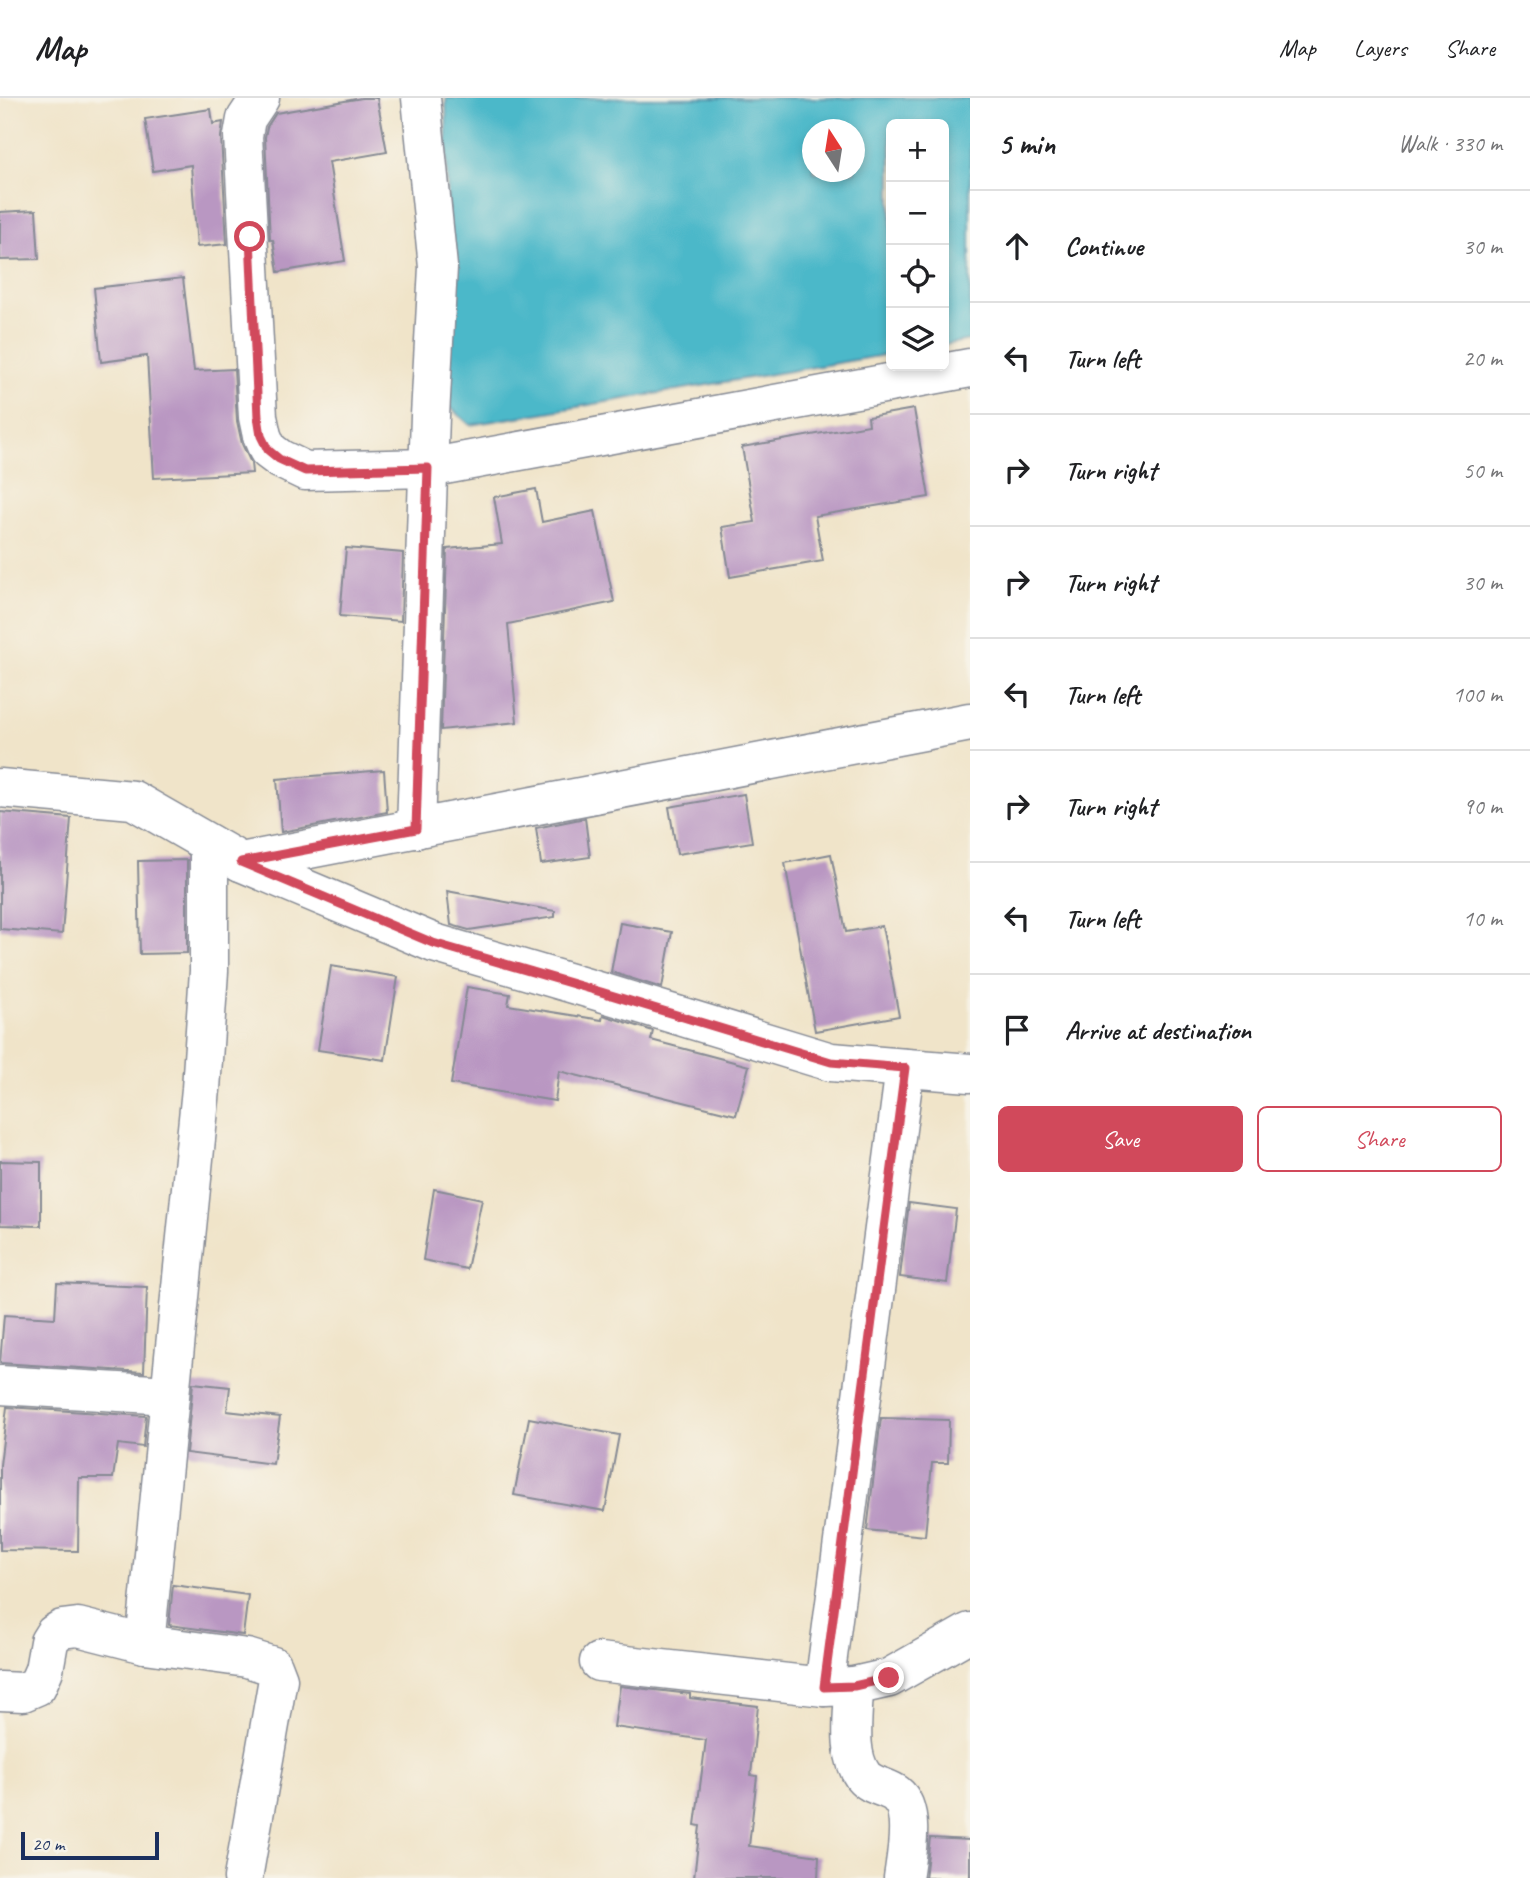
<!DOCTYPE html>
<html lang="en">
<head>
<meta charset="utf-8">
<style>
	body { margin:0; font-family:Caveat,sans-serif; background:#f6f6f6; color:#202124 }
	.controls { position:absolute; right:21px; top:21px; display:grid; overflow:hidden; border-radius:10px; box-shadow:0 4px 10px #0003 }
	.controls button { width:63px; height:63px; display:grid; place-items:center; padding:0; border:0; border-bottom:2px solid #e0e0e0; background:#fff; color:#202124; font:35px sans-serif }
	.compass { position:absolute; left:802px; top:21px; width:63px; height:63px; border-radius:50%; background:#fff; box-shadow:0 4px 10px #0003; rotate:348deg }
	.scale { position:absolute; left:21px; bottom:18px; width:138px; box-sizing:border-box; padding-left:7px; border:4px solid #1b2f5e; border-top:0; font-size:19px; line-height:24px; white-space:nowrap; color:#1b2f5e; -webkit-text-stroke:5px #f7f3e8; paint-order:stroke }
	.stop { position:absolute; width:21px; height:21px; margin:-16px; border:5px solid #d1495b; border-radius:50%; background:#fff }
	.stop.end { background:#d1495b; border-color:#fff; box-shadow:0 2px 7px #0008 }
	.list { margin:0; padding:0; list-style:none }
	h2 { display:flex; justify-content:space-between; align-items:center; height:91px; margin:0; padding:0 28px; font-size:30px }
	h2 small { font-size:23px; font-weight:400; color:#757577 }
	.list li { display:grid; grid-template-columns:46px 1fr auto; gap:21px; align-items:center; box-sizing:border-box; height:112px; padding:0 28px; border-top:2px solid #e0e0e0 }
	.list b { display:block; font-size:26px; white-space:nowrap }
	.list em { font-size:23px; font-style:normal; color:#757577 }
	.actions { display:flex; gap:14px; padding:21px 28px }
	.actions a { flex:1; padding:16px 0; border:2px solid #d1495b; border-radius:10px; text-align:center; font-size:24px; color:#d1495b }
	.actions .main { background:#d1495b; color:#fff }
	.icon { flex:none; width:38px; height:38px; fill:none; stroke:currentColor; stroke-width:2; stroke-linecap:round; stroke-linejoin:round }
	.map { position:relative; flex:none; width:970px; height:1780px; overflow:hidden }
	header { display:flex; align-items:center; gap:42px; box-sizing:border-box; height:98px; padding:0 35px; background:#fff; border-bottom:2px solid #e0e0e0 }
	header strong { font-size:33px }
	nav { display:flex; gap:38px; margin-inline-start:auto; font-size:24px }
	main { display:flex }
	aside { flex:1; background:#fff }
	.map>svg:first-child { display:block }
	.water { fill:#4cb8c9; stroke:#347494; stroke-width:2; fill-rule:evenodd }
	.building { fill:#b997c2 }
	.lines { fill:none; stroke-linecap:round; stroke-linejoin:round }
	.street-casing { stroke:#868a94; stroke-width:41 }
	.street { stroke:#fff; stroke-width:38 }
	.route { stroke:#d1495b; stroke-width:9 }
</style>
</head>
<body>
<header>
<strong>Map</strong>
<nav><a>Map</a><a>Layers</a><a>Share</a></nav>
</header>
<main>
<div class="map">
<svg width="970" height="1780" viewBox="0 0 970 1780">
	<rect width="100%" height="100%" fill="#f7f3e8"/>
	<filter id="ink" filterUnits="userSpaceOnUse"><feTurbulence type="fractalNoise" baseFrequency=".0143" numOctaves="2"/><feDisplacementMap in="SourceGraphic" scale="14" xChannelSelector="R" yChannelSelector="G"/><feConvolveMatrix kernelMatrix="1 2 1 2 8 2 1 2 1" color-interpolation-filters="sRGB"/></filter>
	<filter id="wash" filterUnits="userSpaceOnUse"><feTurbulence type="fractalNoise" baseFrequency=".00686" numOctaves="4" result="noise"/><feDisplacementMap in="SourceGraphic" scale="28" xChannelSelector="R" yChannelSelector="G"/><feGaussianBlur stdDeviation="1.57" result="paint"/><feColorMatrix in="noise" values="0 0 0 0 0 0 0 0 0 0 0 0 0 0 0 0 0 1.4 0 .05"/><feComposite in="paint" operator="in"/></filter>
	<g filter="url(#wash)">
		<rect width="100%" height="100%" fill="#f0e4c9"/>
		<!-- water -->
		<path class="water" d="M 446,0 L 970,0 L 970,242 L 944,247 L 944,26 L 891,26 L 891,256 L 470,327 L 450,309 ZM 813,32 L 855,32 L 855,74 L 813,74 Z"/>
		<g id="blocks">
			<!-- building -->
			<g class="building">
				<path d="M 362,0 L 377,0 L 387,54 L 329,64 L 345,163 L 278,174 L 273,142 L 270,142 L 265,39 L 267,29 L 276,15 Z"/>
				<path d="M 211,11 L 213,26 L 223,24 L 221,39 L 227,146 L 197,149 L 191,67 L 153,73 L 145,21 Z"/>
				<path d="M 36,112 L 39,161 L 0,162 L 0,114 Z"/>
				<path d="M 183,180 L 194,273 L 234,271 L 237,323 L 242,346 L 251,365 L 252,375 L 154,380 L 147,258 L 101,264 L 94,190 Z"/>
				<path d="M 914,311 L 929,399 L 815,418 L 823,463 L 730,479 L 722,429 L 755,424 L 742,349 L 869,327 L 868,319 Z"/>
				<path d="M 536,391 L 542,424 L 595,413 L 614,504 L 508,526 L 517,624 L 441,632 L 447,451 L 502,446 L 494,399 Z"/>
				<path d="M 346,450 L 403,455 L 401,523 L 340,518 Z"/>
				<path d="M 384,672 L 387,714 L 281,734 L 277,681 Z"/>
				<path d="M 744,696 L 752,744 L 677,756 L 669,709 Z"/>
				<path d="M 0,714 L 71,720 L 62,836 L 0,831 Z"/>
				<path d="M 585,720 L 590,759 L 541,766 L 536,730 Z"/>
				<path d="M 831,756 L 846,834 L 882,828 L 899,918 L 815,933 L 785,765 Z"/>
				<path d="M 187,762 L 187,855 L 140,856 L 138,763 Z"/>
				<path d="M 447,793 L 555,813 L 555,819 L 469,832 L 451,827 Z"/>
				<path d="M 620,825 L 672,834 L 662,890 L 611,874 Z"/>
				<path d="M 331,868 L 398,879 L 385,962 L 318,952 Z"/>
				<path d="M 467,889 L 510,896 L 508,907 L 602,922 L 603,917 L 653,933 L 651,942 L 749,968 L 736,1017 L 559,973 L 555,1003 L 451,986 Z"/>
				<path d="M 0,1063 L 41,1064 L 41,1128 L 0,1127 Z"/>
				<path d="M 434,1091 L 482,1101 L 467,1171 L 423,1162 Z"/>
				<path d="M 909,1105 L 956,1111 L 947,1185 L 900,1179 Z"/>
				<path d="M 57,1185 L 147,1189 L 144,1274 L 0,1265 L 4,1217 L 55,1220 Z"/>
				<path d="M 193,1285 L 230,1289 L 227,1313 L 280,1319 L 273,1366 L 186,1355 Z"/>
				<path d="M 7,1309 L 146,1318 L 143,1349 L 118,1346 L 113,1380 L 79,1380 L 78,1453 L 0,1452 L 0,1367 Z"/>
				<path d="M 529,1320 L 619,1337 L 605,1413 L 514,1397 Z"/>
				<path d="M 881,1320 L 949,1322 L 948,1365 L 932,1365 L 925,1438 L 867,1432 Z"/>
				<path d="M 173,1487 L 248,1497 L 243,1537 L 169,1527 Z"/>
				<path d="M 620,1588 L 690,1596 L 690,1600 L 758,1608 L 751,1677 L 757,1678 L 749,1748 L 819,1758 L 818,1780 L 694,1780 L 700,1728 L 695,1727 L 706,1642 L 614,1629 Z"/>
				<path d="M 930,1740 L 970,1742 L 970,1780 L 925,1780 Z"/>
			</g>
		</g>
	</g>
	<g filter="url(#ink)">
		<use href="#blocks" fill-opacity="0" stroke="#868a94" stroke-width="2"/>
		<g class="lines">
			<!-- street casing -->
			<g class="street-casing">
				<g id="street">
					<path d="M 260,0 L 246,21 L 243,38 L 258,319 L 262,338 L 268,352 L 280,361 L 305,373 L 428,370 L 970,270"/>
					<path d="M 0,690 L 133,702 L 241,764 L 434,845 L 601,894 L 831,964 L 970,975"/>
					<path d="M 416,731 L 430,318 L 438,169 L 421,0"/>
					<path d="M 241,764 L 970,624"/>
					<path d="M 0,1287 L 170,1297"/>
					<path d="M 145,1546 L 201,991 L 209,873 L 209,746"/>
					<path d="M 599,1564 L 824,1589 L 854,1588 L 889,1580 L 970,1534"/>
					<path d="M 854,1588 C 854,1615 846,1655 863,1678 C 871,1688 887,1689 896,1696 C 916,1712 906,1758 903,1780"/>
					<path d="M 824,1589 L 905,970"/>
					<path d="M 0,1593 L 23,1594 L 37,1588 L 44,1572 L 49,1544 L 54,1536 L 62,1531 L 78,1529 L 145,1546 L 247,1560 L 273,1568 L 278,1581 L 243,1780"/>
				</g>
			</g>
			<!-- street -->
			<use href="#street" class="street"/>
		</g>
	</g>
	<g class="lines" filter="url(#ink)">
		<!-- route -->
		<path class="route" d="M 250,139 L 258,319 L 261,338 L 268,352 L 279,361 L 305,373 L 428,370 L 416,731 L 241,764 L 433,845 L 601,894 L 831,964 L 905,970 L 824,1589 L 854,1588 L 889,1580"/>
	</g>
</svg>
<div class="controls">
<button>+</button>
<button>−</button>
<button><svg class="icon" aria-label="locate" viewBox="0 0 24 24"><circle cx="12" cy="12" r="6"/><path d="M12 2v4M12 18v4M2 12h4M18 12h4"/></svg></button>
<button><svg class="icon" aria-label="layers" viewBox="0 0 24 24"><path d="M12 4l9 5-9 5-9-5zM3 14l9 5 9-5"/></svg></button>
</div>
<svg class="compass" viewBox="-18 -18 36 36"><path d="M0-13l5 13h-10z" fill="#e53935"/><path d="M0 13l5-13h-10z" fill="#757577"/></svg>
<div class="scale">20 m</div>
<div class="stop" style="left:250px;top:139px"></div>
<div class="stop end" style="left:889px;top:1580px"></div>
</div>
<aside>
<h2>5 min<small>Walk · 330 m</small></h2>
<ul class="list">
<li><svg class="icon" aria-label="ahead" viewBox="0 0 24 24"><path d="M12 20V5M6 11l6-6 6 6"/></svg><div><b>Continue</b></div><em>30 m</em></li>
<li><svg class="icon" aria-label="left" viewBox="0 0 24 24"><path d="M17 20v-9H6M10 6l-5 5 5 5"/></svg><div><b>Turn left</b></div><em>20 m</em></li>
<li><svg class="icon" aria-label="right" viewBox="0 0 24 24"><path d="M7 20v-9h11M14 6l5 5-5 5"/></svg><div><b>Turn right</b></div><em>50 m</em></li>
<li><svg class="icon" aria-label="right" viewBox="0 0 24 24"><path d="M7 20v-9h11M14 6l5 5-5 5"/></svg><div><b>Turn right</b></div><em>30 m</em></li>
<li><svg class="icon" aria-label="left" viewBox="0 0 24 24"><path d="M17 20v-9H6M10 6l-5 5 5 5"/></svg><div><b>Turn left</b></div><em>100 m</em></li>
<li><svg class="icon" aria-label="right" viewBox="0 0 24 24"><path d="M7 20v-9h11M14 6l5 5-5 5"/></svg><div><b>Turn right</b></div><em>90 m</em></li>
<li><svg class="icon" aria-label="left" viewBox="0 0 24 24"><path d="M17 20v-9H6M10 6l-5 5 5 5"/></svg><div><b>Turn left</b></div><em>10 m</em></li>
<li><svg class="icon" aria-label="arrive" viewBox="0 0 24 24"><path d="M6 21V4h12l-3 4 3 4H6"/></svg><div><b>Arrive at destination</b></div></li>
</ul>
<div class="actions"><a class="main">Save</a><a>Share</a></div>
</aside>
</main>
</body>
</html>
